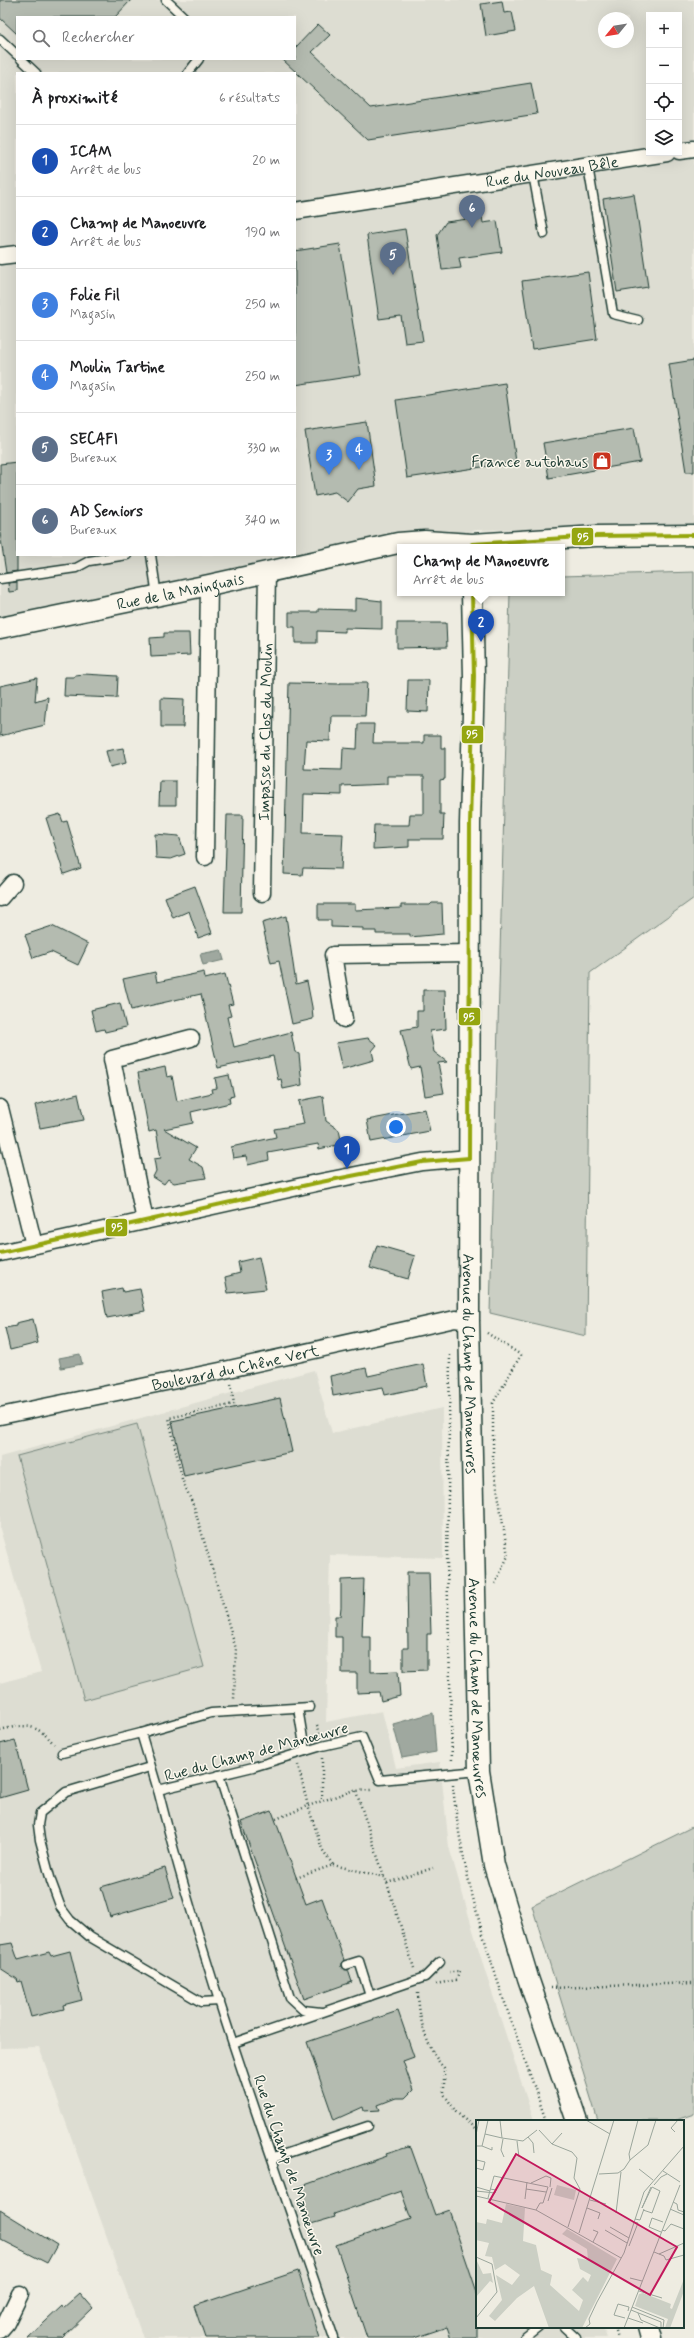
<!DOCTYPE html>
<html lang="fr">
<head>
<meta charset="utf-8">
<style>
	body { margin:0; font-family:Mynerve,sans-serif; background:#f6f6f6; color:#202124 }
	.controls { position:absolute; right:12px; top:12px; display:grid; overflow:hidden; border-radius:0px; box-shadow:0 4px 16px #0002 }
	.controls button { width:36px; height:36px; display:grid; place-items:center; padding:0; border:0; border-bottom:1px solid #e0e0e0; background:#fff; color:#202124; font:20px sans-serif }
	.compass { position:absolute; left:598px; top:12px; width:36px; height:36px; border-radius:50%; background:#fff; box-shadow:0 4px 16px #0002; rotate:240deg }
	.you { position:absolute; left:396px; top:1127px; width:14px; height:14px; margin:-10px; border:3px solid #fff; border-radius:50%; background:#1a73e8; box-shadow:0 0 0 6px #1a73e833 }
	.badge { display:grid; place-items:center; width:26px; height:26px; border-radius:50%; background:#0b8043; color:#fff; font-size:13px; font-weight:700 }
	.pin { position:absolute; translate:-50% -33px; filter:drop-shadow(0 1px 2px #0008) }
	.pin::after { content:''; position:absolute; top:21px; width:14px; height:12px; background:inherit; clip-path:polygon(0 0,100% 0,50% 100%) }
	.popup { position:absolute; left:397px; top:544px; width:168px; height:52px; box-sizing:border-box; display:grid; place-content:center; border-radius:0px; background:#fff; filter:drop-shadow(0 1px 3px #0005); font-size:13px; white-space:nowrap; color:#757577 }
	.popup b { font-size:15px; color:#202124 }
	.popup::after { content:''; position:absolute; left:50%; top:100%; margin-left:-8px; border:8px solid transparent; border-top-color:#fff }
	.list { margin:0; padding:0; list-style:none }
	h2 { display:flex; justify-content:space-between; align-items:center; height:52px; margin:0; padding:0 16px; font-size:17px }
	h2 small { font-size:13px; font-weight:400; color:#757577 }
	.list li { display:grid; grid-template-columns:26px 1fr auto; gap:12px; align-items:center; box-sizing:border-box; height:72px; padding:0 16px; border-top:1px solid #e0e0e0 }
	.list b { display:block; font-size:15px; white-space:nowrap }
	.list p { margin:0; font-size:13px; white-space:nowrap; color:#757577 }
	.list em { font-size:13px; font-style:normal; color:#757577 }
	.icon { flex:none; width:22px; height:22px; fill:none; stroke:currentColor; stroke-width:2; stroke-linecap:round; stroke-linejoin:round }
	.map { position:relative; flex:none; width:694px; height:2338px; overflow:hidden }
	.search { position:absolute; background:#fff; box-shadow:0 4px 16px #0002; left:16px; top:16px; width:280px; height:44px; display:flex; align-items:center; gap:10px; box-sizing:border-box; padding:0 14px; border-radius:0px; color:#757577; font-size:15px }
	.panel { position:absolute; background:#fff; box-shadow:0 4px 16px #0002; left:16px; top:72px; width:280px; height:484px; border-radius:0px }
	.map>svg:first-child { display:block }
	.built { fill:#ddddd2; fill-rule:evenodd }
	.green { fill:#cbcfc4; stroke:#75867c }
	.water { fill:#9fa89f; stroke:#6c7d74 }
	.building { fill:#b4bbb0; stroke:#1f3d34 }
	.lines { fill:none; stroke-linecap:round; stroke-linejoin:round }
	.service-casing { stroke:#1f3d34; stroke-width:11 }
	.minor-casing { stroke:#1f3d34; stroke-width:19 }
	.tertiary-casing { stroke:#1f3d34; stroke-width:23 }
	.path { stroke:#1f3d34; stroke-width:2.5; stroke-dasharray:1 3; stroke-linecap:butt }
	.service { stroke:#fbf7ec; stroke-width:8 }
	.minor { stroke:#fbf7ec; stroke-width:16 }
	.tertiary { stroke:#fbf7ec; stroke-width:20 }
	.bus-1-casing { stroke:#fbf7ec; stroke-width:7 }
	.bus-1 { stroke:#95a610; stroke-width:4 }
	.labels { text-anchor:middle; stroke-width:3; stroke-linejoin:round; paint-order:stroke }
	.street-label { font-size:16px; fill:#1f3d34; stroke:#fbf7ec }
	.poi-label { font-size:16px; fill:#1f3d34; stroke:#fbf7ec; text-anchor:end }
	.inset-road { fill:none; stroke:#9ba69c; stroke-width:1 }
	.view { fill:#c2185b; fill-opacity:0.15; stroke:#c2185b; stroke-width:2 }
	.inset-edge { fill:none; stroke:#1f3d34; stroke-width:2 }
	.line-badge { stroke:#fbf7ec; stroke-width:1.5 }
	.badge-label { font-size:11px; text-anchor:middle; font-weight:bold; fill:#fff }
</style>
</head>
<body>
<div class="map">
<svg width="694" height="2338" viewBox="0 0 694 2338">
	<rect width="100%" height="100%" fill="#eeece1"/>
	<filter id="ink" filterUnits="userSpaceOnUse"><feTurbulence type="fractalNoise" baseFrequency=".025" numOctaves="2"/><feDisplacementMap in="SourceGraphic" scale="8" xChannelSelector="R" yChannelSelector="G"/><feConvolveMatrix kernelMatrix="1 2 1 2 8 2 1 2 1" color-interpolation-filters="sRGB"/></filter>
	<g filter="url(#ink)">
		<!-- built -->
		<g class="built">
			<path d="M 0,0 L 694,0 L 694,527 L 477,530 L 0,632 ZM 649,15 L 679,15 L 679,153 L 649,153 ZM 17,17 L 295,17 L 295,59 L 17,59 ZM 604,18 L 628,18 L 628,42 L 604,42 ZM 17,73 L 295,73 L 295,555 L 17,555 Z"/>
			<path d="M 314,1370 L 332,1433 L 442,1408 L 443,1558 L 330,1555 L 326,1722 L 382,1711 L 396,1768 L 440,1762 L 449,1847 L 484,1968 L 534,2121 L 477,2121 L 477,2327 L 603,2327 L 607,2338 L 143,2338 L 39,2047 L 0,2048 L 0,1683 L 41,1672 L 0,1529 L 0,1457 Z"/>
		</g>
		<!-- green -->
		<g class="green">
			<path d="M 694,572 L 694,898 L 590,973 L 586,1336 L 490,1313 L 510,593 L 562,593 L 562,576 Z"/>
			<path d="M 137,1424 L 204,1667 L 84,1700 L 17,1456 Z"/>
			<path d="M 694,1826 L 694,2114 L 673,2121 L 598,2121 L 532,1906 Z"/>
		</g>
		<!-- water -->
		<g class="water">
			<path d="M 221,950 L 224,960 L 203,965 L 200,954 Z"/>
			<path d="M 80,1354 L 82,1364 L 61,1368 L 59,1358 Z"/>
			<path d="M 433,1713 L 436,1752 L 402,1758 L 393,1724 Z"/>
		</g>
		<!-- building -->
		<g class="building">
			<path d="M 0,0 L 131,0 L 115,17 L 17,17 L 17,34 L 0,18 Z"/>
			<path d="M 502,1 L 504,13 L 512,12 L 516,31 L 486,36 L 481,4 Z"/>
			<path d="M 318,24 L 330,35 L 312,52 L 371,108 L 531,83 L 537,114 L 368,140 L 282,59 L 295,59 L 295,48 Z"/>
			<path d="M 634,194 L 648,287 L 617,292 L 603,199 Z"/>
			<path d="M 482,217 L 483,223 L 497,221 L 502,252 L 459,258 L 461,268 L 442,270 L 437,235 L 446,222 Z"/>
			<path d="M 405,229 L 423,341 L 405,343 L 401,316 L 379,319 L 367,235 Z"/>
			<path d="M 340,244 L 361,375 L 295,385 L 295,251 Z"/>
			<path d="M 588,272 L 597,339 L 532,349 L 522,281 Z"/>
			<path d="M 694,360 L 694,472 L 686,472 L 669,364 Z"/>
			<path d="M 505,383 L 516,462 L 407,478 L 396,400 Z"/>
			<path d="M 367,422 L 376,486 L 358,489 L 348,502 L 335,492 L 315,496 L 305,431 Z"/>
			<path d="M 634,428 L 640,462 L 549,478 L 543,443 Z"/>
			<path d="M 17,462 L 17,571 L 6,573 L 0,533 L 0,464 Z"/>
			<path d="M 17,582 L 17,591 L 9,592 L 8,583 Z"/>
			<path d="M 355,598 L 382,601 L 382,629 L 345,628 L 345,632 L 317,631 L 317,643 L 295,643 L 295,627 L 289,627 L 289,612 L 318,612 L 318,609 L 355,610 Z"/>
			<path d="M 397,623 L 446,623 L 447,647 L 397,648 Z"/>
			<path d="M 164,633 L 189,633 L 190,655 L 151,657 L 150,638 L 164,637 Z"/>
			<path d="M 84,674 L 118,676 L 117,698 L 64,696 L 65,677 L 74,677 L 75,675 Z"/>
			<path d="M 37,678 L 35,701 L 48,697 L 45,725 L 0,736 L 0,686 Z"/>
			<path d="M 408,680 L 429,680 L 428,712 L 407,711 Z"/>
			<path d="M 289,683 L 340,684 L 340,683 L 367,683 L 365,716 L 331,716 L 330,741 L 306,740 L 304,769 L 342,770 L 343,748 L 357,749 L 358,724 L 374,724 L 373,743 L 424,743 L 424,735 L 441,735 L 441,748 L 445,748 L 445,779 L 440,780 L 440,814 L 444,814 L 443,839 L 409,839 L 409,847 L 373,849 L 374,825 L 409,825 L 410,814 L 424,814 L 424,776 L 387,776 L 387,784 L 342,786 L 342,795 L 304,794 L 303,833 L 343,834 L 341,869 L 303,868 L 302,875 L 284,874 Z"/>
			<path d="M 161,698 L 184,699 L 183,727 L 161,727 Z"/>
			<path d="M 123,748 L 126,763 L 110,767 L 106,751 Z"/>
			<path d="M 160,781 L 176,781 L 176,805 L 159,805 Z"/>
			<path d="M 60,814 L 63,822 L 67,821 L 81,868 L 64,874 L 46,818 Z"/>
			<path d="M 227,815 L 243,815 L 241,912 L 224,912 Z"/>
			<path d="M 155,834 L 179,836 L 185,854 L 171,859 L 156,858 Z"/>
			<path d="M 195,886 L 212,933 L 198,938 L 189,911 L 173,918 L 165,897 Z"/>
			<path d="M 432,903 L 442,903 L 443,934 L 410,937 L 410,934 L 376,934 L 376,931 L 363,931 L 363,928 L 331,927 L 331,920 L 318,920 L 318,904 L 355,904 L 355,910 L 401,908 L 401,905 L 430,905 Z"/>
			<path d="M 286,916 L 296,984 L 307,981 L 312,1007 L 313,1019 L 292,1024 L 279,961 L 271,963 L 262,923 Z"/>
			<path d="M 52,926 L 88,944 L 78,965 L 51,952 L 33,958 L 25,935 Z"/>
			<path d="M 155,972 L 157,982 L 204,972 L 205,979 L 225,974 L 233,1004 L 228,1005 L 231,1016 L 227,1017 L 234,1047 L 291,1032 L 295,1052 L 299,1054 L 302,1085 L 283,1089 L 281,1079 L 278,1080 L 273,1056 L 218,1068 L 201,994 L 131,1010 L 123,979 Z"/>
			<path d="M 423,990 L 445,990 L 446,1029 L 430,1031 L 434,1052 L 447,1062 L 438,1063 L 444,1093 L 425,1096 L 420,1067 L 411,1069 L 401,1030 L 417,1027 L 417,1011 L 423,1011 Z"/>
			<path d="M 120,1003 L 126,1027 L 105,1032 L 104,1029 L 96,1031 L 91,1010 Z"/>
			<path d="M 368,1038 L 377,1045 L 372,1051 L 374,1060 L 342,1069 L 336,1043 Z"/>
			<path d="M 165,1067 L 167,1077 L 172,1076 L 177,1101 L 212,1093 L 211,1089 L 217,1088 L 215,1078 L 229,1075 L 234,1096 L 229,1097 L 230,1103 L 191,1112 L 193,1123 L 164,1129 L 196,1148 L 189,1159 L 203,1167 L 206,1178 L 174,1183 L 168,1179 L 164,1184 L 153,1177 L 156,1171 L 154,1159 L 161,1158 L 156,1130 L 149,1132 L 138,1073 Z"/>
			<path d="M 78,1094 L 84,1120 L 40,1128 L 35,1105 Z"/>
			<path d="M 323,1096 L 326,1121 L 339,1130 L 342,1144 L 319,1149 L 318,1144 L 268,1153 L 269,1160 L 248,1165 L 246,1156 L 233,1158 L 231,1147 L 276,1137 L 274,1129 L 304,1124 L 299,1101 Z"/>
			<path d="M 425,1109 L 430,1131 L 371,1142 L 367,1120 Z"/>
			<path d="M 377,1245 L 415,1256 L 408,1279 L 370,1268 Z"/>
			<path d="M 259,1257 L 266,1289 L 228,1293 L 225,1277 L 240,1273 L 238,1262 Z"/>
			<path d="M 122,1288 L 123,1292 L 140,1289 L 145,1311 L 107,1318 L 102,1292 Z"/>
			<path d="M 33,1319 L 38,1343 L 10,1350 L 5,1328 L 16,1326 L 16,1323 Z"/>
			<path d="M 423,1364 L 427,1386 L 385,1395 L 383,1387 L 333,1396 L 330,1376 L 366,1368 L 368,1376 Z"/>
			<path d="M 280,1398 L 292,1452 L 184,1476 L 172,1421 Z"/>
			<path d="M 407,1572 L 429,1572 L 431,1634 L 427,1634 L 427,1670 L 403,1671 L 403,1648 L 408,1648 Z"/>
			<path d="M 364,1579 L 362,1637 L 371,1637 L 371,1672 L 398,1671 L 400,1696 L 381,1701 L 379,1692 L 357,1693 L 357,1673 L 342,1673 L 342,1637 L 335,1637 L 335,1616 L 340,1616 L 341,1607 L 341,1580 Z"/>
			<path d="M 15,1740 L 28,1790 L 0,1798 L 0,1744 Z"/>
			<path d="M 272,1811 L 306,1904 L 322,1898 L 344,1960 L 341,1963 L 341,1967 L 348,1970 L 352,1982 L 304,1999 L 241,1822 Z"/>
			<path d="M 165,1868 L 174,1898 L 110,1917 L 101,1887 Z"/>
			<path d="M 12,1943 L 18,1960 L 49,1952 L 51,1956 L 70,1951 L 82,2000 L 63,2005 L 64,2009 L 31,2017 L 21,1981 L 18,1982 L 17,1979 L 0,1968 L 0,1945 Z"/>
			<path d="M 398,2011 L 414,2057 L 403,2061 L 413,2090 L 405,2098 L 396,2098 L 378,2105 L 380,2110 L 364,2111 L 363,2107 L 334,2120 L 307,2042 Z"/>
			<path d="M 408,2147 L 411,2148 L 435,2215 L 449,2210 L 477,2292 L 477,2338 L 451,2338 L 447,2327 L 414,2338 L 367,2338 L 336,2245 L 411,2219 L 401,2191 L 334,2214 L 335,2217 L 311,2224 L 299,2187 L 387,2156 L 386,2154 Z"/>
			<path d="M 0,2210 L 57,2245 L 47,2263 L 0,2239 Z"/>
			<path d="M 298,2271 L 320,2338 L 205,2338 L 194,2306 Z"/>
			<path d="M 80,2293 L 93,2308 L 62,2338 L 28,2338 L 62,2306 L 63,2308 Z"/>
		</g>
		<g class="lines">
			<!-- service casing -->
			<g class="service-casing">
				<g id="service">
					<path d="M 166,0 L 184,17"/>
					<path d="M 0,39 L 17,55"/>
					<path d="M 21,59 L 36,73"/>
					<path d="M 188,73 L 199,59"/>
					<path d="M 588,166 L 613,314 L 638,320"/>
					<path d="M 533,174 L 544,234"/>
					<path d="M 151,555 L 157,596"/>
					<path d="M 0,579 L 76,568 L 89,561 L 127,555"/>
					<path d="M 298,1708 L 305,1751"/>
					<path d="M 141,1733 L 211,1713 L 310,1707"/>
					<path d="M 62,1753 L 141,1733 L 158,1790"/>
					<path d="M 150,1767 L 66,1792 L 40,1813 L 38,1825 L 40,1840 L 51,1881 L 61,1908 L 70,1920 L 90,1937 L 201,2002 L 220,2001"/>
					<path d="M 219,1775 L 290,1998 L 303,2010 L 321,2012"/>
					<path d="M 346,1965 L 359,1961 L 370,1996"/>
					<path d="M 233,2043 L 425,1977 L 440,1962"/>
					<path d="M 273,2158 L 368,2126"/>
					<path d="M 564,2327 L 576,2338"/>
					<path d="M 334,2338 C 272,2157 205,1976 158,1790 L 253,1767 L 322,1746 L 362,1737 L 380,1780 L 479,1771"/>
					<path d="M 524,2338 L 538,2327"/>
				</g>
			</g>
			<!-- minor casing -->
			<g class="minor-casing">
				<g id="minor">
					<path d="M 679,151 L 694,149"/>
					<path id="s1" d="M 295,211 L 667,153"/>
					<path d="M 0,256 L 17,254"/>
					<path d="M 205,857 L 209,585"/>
					<path id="s2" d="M 262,893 L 267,571"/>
					<path d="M 0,898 L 13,883"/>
					<path d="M 344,1019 L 333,955 L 470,953"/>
					<path d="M 0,1108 L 34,1245"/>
					<path d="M 145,1221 L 112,1059 L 191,1038"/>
					<path d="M 0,1253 L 316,1183 L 422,1162 L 469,1158"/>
					<path id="s3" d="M 0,1416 L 220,1371 L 455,1319 L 469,1321"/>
					<path d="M 0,2330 L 6,2323 L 20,2294"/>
				</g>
			</g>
			<!-- tertiary casing -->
			<g class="tertiary-casing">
				<g id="tertiary">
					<path id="s4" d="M 472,593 L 474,676 L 470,824 L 469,1321 L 479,1771 L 494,1865 L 528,1978 L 577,2121"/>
					<path id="s5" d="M 0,628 L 209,585 L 398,543 L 425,541 L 472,544 L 596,536 L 694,535"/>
					<path d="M 648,2327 L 651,2338"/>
				</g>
			</g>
			<!-- path -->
			<g class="path">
				<path d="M 487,1333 L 521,1355 L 493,1403 L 493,1462 L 508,1556 L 494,1586"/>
				<path d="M 450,1355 L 447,1563 L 452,1762"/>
				<path d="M 231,1384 L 234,1404 L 169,1418 L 182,1479 L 194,1507 L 236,1649 L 234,1699"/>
				<path d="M 317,1725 L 320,1733"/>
				<path d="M 0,1730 C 25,1724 36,1723 54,1744"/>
				<path d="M 322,1758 L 322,1802"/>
				<path d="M 453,1785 C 463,1901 509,2011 546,2121"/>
				<path d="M 356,1791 L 384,1876"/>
				<path d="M 276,1819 L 308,1806 L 298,1765"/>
				<path d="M 333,1865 L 385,1877 L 414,1968"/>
				<path d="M 296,1878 L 333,1865 L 322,1849 L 308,1806 L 351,1791 L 372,1790"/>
				<path d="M 387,1883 L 433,1868"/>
				<path d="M 436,1984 L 456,1980 L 460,1972 L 449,1972"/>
				<path d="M 551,1988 L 694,1983"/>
				<path d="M 418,1993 C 419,2019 426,2048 444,2068 L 444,2094 L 456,2112 L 477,2130"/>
				<path d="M 615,2327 L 618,2338"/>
			</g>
			<!-- service -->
			<use href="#service" class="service"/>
			<!-- minor -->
			<use href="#minor" class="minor"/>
			<!-- tertiary -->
			<use href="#tertiary" class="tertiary"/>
			<!-- bus-1 casing -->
			<g class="bus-1-casing">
				<g id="bus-1">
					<path d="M 472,544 L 596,536 L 694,535"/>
					<path d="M 469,1158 L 470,824 L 474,676 L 472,593"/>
					<path d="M 0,1253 L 316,1183 L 422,1162 L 469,1158"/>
				</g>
			</g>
			<!-- bus-1 -->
			<use href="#bus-1" class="bus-1"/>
		</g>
	</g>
	<!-- icons -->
	<defs>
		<g id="shop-square" transform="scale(1)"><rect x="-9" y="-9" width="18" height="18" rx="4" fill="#c8321e" stroke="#fbf7ec"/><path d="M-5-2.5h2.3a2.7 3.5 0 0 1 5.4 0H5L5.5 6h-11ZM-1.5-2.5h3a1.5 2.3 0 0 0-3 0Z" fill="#fff"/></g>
	</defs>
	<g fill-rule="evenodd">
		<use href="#shop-square" x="602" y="461"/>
	</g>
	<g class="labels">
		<!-- street labels -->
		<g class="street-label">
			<text dy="6" stroke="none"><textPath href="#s1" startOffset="260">Rue du Nouveau Bêle</textPath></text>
			<text dy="6" stroke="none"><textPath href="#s5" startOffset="184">Rue de la Mainguais</textPath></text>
			<text dy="6" stroke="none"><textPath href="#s2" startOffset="161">Impasse du Clos du Moulin</textPath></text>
			<text dy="6" stroke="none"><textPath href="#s4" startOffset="771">Avenue du Champ de Manœuvres</textPath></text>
			<text dy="6" stroke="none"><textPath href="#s3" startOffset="240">Boulevard du Chêne Vert</textPath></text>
			<text dy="6" stroke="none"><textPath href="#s4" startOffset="1095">Avenue du Champ de Manœuvres</textPath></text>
			<text transform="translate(256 1751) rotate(-15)" y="6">Rue du Champ de Manœuvre</text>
			<text transform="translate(290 2165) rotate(71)" y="6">Rue du Champ de Manœuvre</text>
		</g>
		<!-- poi labels -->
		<g class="poi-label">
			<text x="588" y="467">France autohaus</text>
		</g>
	</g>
	<!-- overview -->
	<g transform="translate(476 2120)">
		<rect width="208" height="208" fill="#eeece1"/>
		<path d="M 81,65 L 100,70 L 98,80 L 78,75 ZM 30,84 L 49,88 L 47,121 L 60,125 L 65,150 L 76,155 L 74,165 L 103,191 L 107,180 L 96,170 L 107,157 L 112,162 L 115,155 L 104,149 L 101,138 L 112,140 L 111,129 L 86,114 L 91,109 L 141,139 L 106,208 L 73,208 L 58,166 L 41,178 L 19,201 L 13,196 L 26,180 L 20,155 L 36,165 L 44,155 L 29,144 L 19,150 L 16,137 L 9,136 L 13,123 L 0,120 L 0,102 L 10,104 L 11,99 L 26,103 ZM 0,139 L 7,154 L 15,153 L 17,163 L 14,161 L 0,177 ZM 208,159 L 208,171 L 194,208 L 189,208 L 192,199 L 159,186 L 163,174 L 167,173 L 195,184 L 194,188 L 196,189 Z" fill="#cbcfc4"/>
		<path class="inset-road" d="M 12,0 L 9,14 L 26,18M 24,0 L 26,18 L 47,21 L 61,10M 110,0 L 134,14M 63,10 L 76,24 L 96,32 L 101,38 L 98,58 L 104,69 L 92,107M 199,12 L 195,8 L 202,0M 0,15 L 3,0M 52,17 L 57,23 L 58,33M 27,19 L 25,30 L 28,37M 41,21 L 43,37M 76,24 L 86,13M 0,26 L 6,26 L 9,14M 6,26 L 16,30 L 16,27M 154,40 L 172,25 L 180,0M 0,44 L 1,40 L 9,42 L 7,50 L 0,48M 163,49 L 177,60M 187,51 L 204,62M 123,54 L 142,53 L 148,49 L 154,40 L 153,34 L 162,0M 55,63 L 70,56 L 75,58 L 74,67M 178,65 L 185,57 L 191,54M 0,67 L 14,71M 175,67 L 166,88 L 176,67M 50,69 L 70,72M 0,71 L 19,73 L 20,70 L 14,69M 0,76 L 60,90 L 145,138M 12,78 L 18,56 L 72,67 L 67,83 L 64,83 L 60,90M 49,79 L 51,62M 114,80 L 130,84M 72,81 L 76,68M 197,82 L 201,84 L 202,90 L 208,92M 111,88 L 124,93 L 122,99M 194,89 L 208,95M 167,90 L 176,93 L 184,71 L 176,67M 140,93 L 145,52M 159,99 L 164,100 L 168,89M 134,107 L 153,118M 129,110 L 151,123M 186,110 L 189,111 L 195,104 L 208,109M 185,112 L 173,107 L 176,98 L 187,102M 103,113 L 138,0M 117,122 L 122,112 L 117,110M 153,126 L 162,103 L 158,102M 178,132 L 188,136 L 190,140 L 208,135M 183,134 L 208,123M 0,137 L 16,144 L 21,172 L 0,198M 154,158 L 166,161M 163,171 L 186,178M 156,187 L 188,200 L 187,208M 155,190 L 185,202 L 185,208M 162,193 L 165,200 L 184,208M 149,198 L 138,195 L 142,184 L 153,187 L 152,191M 152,198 L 167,203M 109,208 L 114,204 L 113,199 L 121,182 L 148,133 L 168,72 L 208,26M 148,208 L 204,65"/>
		<path class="view" d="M 40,34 L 201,127 L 174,175 L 13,82 Z"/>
		<rect width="208" height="208" class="inset-edge"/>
	</g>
	<g class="line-badge">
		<rect x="571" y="527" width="23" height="19" rx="4" fill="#95a610"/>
		<rect x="461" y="725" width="23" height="19" rx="4" fill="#95a610"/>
		<rect x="458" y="1007" width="23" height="19" rx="4" fill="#95a610"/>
		<rect x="105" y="1218" width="23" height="19" rx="4" fill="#95a610"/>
	</g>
	<g class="badge-label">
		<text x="583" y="541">95</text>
		<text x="472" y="738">95</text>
		<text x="469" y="1021">95</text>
		<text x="117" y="1231">95</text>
	</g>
</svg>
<div class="controls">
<button>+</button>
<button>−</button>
<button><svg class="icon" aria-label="locate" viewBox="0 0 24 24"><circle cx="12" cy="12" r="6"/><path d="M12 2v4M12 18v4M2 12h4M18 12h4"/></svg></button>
<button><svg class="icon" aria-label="layers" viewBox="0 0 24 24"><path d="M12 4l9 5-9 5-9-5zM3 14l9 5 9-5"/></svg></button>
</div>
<svg class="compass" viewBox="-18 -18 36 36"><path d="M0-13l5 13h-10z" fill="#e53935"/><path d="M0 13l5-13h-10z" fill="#757577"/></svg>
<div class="you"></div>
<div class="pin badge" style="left:347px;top:1169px;background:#1a4fb4">1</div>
<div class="pin badge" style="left:481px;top:642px;background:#1a4fb4">2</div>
<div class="popup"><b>Champ de Manoeuvre</b>Arrêt de bus</div>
<div class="pin badge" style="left:329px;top:475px;background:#3f7fe0">3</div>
<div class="pin badge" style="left:359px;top:470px;background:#3f7fe0">4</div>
<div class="pin badge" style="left:393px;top:275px;background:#5c6f8a">5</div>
<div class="pin badge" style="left:472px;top:228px;background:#5c6f8a">6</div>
<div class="search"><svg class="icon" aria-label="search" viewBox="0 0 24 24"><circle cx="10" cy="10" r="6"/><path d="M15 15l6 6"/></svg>Rechercher</div>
<section class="panel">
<h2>À proximité<small>6 résultats</small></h2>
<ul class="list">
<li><span class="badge" style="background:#1a4fb4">1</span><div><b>ICAM</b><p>Arrêt de bus</p></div><em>20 m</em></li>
<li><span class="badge" style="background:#1a4fb4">2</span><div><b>Champ de Manoeuvre</b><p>Arrêt de bus</p></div><em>190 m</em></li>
<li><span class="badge" style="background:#3f7fe0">3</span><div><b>Folie Fil</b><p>Magasin</p></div><em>250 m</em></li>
<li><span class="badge" style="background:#3f7fe0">4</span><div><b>Moulin Tartine</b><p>Magasin</p></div><em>250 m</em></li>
<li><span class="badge" style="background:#5c6f8a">5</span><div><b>SECAFI</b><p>Bureaux</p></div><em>330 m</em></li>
<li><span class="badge" style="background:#5c6f8a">6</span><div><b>AD Seniors</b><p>Bureaux</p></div><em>340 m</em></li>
</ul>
</section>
</div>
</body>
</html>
